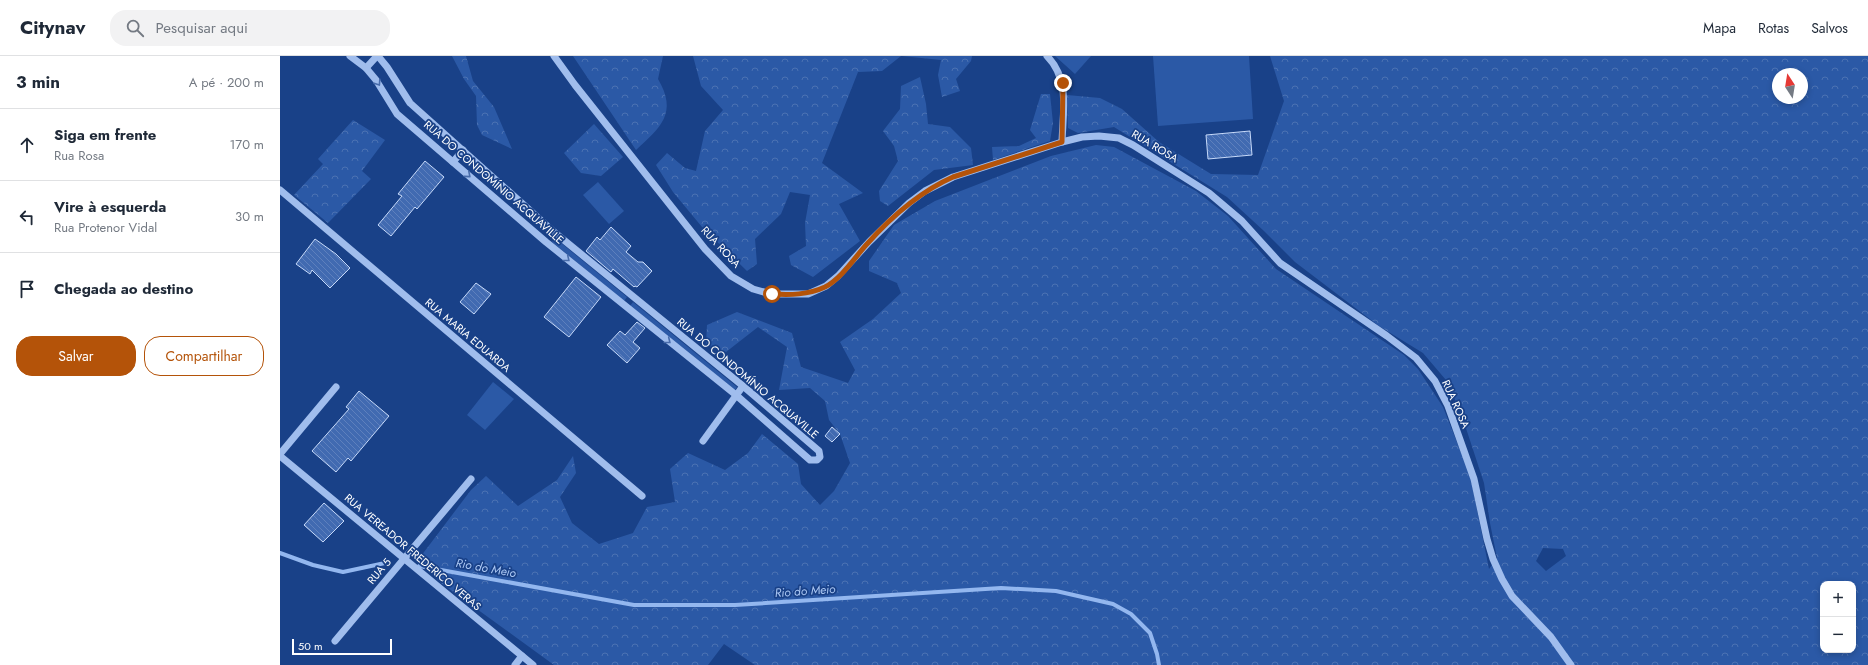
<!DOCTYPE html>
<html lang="pt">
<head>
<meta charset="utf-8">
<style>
	body { margin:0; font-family:Jost,sans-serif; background:#f2f2f3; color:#1f2937 }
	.controls { position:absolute; right:12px; bottom:12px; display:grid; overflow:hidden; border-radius:8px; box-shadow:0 2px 6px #0003 }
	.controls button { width:36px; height:36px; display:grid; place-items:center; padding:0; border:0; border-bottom:1px solid #e0e1e3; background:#fff; color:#1f2937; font:20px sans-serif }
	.compass { position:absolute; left:1492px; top:12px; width:36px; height:36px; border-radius:50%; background:#fff; box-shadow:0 2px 6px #0003; rotate:348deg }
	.scale { position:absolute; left:12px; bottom:10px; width:100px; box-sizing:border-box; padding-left:4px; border:2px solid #fff; border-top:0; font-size:11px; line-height:14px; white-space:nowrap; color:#fff; -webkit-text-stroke:3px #194188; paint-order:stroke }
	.stop { position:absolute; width:12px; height:12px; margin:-9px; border:3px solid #b45309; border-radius:50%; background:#fff }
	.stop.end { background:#b45309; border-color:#fff; box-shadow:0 1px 4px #0008 }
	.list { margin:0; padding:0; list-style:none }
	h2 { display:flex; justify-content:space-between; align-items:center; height:52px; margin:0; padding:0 16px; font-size:17px }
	h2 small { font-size:13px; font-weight:400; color:#747a83 }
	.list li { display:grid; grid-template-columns:26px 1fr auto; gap:12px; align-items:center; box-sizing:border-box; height:72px; padding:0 16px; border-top:1px solid #e0e1e3 }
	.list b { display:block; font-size:15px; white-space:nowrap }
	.list p { margin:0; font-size:13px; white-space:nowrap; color:#747a83 }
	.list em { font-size:13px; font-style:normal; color:#747a83 }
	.actions { display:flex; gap:8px; padding:12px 16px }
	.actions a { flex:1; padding:9px 0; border:1px solid #b45309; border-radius:16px; text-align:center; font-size:14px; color:#b45309 }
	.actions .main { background:#b45309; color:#fff }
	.icon { flex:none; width:22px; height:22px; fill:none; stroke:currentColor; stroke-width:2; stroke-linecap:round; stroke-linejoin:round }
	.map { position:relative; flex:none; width:1588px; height:609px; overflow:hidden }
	header { display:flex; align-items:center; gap:24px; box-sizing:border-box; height:56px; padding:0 20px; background:#fff; border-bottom:1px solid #e0e1e3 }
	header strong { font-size:19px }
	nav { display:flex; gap:22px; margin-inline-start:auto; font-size:14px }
	.search { width:280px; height:36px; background:#f2f2f3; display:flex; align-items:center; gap:10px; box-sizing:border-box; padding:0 14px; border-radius:16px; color:#747a83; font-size:15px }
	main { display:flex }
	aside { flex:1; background:#fff }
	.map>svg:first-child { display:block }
	.green { fill:#2b59a6 }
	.forest { fill:url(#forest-crowns); fill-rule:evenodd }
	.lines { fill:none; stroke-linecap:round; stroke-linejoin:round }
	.stream { stroke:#93b7ef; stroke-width:4 }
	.building { fill:url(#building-back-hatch); stroke:#c6d9f9 }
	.minor { stroke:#a0bded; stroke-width:7 }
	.oneway { stroke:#486cab }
	.route { stroke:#b45309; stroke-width:5 }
	.labels { text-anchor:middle; stroke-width:3.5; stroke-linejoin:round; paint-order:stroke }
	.street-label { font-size:11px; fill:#fff; stroke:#194188 }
	.water-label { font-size:12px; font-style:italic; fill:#acc8f4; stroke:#194188 }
</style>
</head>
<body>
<header>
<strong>Citynav</strong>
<div class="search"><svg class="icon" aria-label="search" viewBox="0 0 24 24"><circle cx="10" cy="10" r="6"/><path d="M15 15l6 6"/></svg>Pesquisar aqui</div>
<nav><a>Mapa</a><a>Rotas</a><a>Salvos</a></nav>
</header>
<main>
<aside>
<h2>3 min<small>A pé · 200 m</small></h2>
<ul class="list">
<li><svg class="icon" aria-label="ahead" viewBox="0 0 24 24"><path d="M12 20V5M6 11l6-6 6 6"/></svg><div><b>Siga em frente</b><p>Rua Rosa</p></div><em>170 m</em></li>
<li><svg class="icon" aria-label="left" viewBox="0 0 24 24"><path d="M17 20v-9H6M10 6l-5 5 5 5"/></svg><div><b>Vire à esquerda</b><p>Rua Protenor Vidal</p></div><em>30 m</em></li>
<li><svg class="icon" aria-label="arrive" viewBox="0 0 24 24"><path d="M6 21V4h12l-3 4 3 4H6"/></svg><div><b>Chegada ao destino</b></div></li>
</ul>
<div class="actions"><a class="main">Salvar</a><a>Compartilhar</a></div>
</aside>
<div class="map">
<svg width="1588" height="609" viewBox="0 0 1588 609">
	<defs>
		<pattern id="forest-crowns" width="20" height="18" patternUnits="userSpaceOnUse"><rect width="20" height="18" fill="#2b59a6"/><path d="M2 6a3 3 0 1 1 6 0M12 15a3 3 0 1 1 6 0" fill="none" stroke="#4b72b3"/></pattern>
		<pattern id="building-back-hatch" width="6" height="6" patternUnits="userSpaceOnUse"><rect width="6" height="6" fill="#416ab1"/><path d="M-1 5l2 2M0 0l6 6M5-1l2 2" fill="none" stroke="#5e80bd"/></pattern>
	</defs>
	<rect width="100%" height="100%" fill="#194188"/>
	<!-- green -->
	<g class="green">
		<path d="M 775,0 L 811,0 L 795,18 Z"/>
		<path d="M 873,0 L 969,0 L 973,63 L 878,70 Z"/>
		<path d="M 318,126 L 344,155 L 329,168 L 303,139 Z"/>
		<path d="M 275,182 L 347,241 L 344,245 L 272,186 Z"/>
		<path d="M 353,246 L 457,331 L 455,334 L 350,250 Z"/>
		<path d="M 213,326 L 234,343 L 205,374 L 187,359 Z"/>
	</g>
	<!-- forest -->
	<g class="forest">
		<path d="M 172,0 L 186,0 L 193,25 L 214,51 L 232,93 L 202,79 L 197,69 L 196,40 L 184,23 Z"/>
		<path d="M 293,0 L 383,0 L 378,23 C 398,57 381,71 356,94 Z"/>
		<path d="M 413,0 L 621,0 L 602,15 L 578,16 L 542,107 L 583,137 L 559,148 L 580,185 L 533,221 L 511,209 L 509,200 L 526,190 L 525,167 L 530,139 L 510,136 L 501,158 L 475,183 L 477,208 L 467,215 L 422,171 L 393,136 L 376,109 L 387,97 L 405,112 L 416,115 L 425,75 L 443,54 L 421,30 Z"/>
		<path d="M 622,0 L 692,0 L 691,5 L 676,23 L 680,35 L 662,41 L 658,19 L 661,4 Z"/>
		<path d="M 990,0 L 1588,0 L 1588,609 L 475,609 L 444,588 L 428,609 L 274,609 L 161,527 L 138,504 L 191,434 L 206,420 L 238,450 L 277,424 L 293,400 L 296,417 L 280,441 L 292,467 L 319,488 L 353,477 L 367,451 L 395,446 L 390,413 L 408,397 L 445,414 L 468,397 L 482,378 L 518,408 L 521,428 L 540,449 L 554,435 L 570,407 L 560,378 L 549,364 L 545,345 L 530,332 L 499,334 L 507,291 L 478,271 L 446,296 L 426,289 L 427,269 L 457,256 L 512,277 L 521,311 L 568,327 L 575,314 L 560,286 L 593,263 L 621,237 L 617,227 L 589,215 L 589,205 L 614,169 L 655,145 L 771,100 L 816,89 L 834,91 L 916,135 L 948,160 L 996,213 L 1124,299 L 1138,313 L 1163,351 L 1190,419 L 1209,513 L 1217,502 L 1210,467 L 1204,427 L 1181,357 L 1166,324 L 1143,297 L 1099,270 L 1015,206 L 984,175 L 947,141 L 834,71 L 798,77 L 788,72 L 787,39 L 820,42 L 842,53 L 879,86 L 931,118 L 978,119 L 1004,45 ZM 1498,18 L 1522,18 L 1522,42 L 1498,42 ZM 1263,492 L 1283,493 L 1286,500 L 1266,515 L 1256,505 ZM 1543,528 L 1573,528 L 1573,594 L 1543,594 Z"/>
		<path d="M 640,21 L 646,48 L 648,68 L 670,71 L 691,92 L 693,109 L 654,114 L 608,150 L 600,145 L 599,135 L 618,105 L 614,90 L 603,75 L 620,53 L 621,30 Z"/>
		<path d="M 761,38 L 770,38 L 773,67 L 770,85 L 713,104 L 712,91 L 739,90 L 756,82 L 750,74 Z"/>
		<path d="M 73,64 L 105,84 L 82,115 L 91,123 L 48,167 L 14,139 L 43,108 L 38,103 Z"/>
		<path d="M 314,68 L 343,101 L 321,120 L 301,117 L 284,97 Z"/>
	</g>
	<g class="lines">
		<!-- stream -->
		<g class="stream">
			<path d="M 0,497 L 33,509 L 63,516 L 105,507"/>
			<path d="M 139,510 L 354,549 L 455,549 L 721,532 L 776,535 L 833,548 L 851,558 L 870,577 L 877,598 L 879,609"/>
		</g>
	</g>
	<!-- building -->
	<g class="building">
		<path d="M 970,75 L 972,99 L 928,103 L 926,79 Z"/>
		<path d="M 145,105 L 164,121 L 137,153 L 135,151 L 111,180 L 98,169 L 122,140 L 118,138 Z"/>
		<path d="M 331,171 L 351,190 L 346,196 L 358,206 L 363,206 L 372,215 L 357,231 L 355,230 L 354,231 L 333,213 L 331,216 L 306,195 L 317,181 L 320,184 Z"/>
		<path d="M 35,183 L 56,198 L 70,212 L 50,232 L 32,214 L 30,218 L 16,208 Z"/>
		<path d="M 296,221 L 321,241 L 289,281 L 264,261 Z"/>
		<path d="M 196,227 L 211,238 L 194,258 L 180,246 Z"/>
		<path d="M 357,266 L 365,272 L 353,286 L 360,292 L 347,307 L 327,289 L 340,275 L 345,279 Z"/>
		<path d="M 79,335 L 109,360 L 71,405 L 68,402 L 56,416 L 32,395 L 69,353 L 66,351 Z"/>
		<path d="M 552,371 L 560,378 L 552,386 L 545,380 Z"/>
		<path d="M 44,447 L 64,465 L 43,486 L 24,469 Z"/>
	</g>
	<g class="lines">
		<!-- minor -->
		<g class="minor">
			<path d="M 70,0 L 86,12 L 96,24 L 117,58 L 266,186 L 456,339 L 530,404 L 537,404 L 540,401 L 539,395 L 463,330 L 274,176 L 130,47 L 107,11 L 98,0"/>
			<path d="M 274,0 L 295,29 L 425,193 L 451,220 L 473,233 L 491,238 L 528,238 L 546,230 L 558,220 L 589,186 L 629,147 L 645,135 L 673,121 L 782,86 L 802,81 L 819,80 L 839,82 L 853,89 L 929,137 L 962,165 L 1000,207 L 1107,280 L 1136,302 L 1155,325 L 1168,350 L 1194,423 L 1207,483 L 1213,503 L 1222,523 L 1232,540 L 1271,581 L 1291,609"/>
			<path d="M 767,0 C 790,23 783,56 782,86"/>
			<path d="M 86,12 L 97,0"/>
			<path d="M 173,106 L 183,94"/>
			<path d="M 0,134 L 362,440"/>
			<path d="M 423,385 L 463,330"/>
			<path d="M 0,398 L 56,331"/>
			<path d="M 0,400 L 253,609"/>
			<path d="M 55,585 L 191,423"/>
			<path d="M 235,609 L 242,600"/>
		</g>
	</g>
	<!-- one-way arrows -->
	<defs><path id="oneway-chevron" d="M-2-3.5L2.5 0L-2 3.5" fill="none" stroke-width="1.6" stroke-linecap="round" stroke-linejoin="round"/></defs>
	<g class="oneway">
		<use href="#oneway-chevron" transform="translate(98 27) rotate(57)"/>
		<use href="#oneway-chevron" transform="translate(188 119) rotate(41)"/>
		<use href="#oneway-chevron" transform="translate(287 203) rotate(39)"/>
		<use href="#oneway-chevron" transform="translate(388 285) rotate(39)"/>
	</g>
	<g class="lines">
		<!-- route -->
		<path class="route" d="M 492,238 C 510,239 528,239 545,231 C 562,222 575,201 587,188 C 612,160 639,136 673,121 L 782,86 L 783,27"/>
	</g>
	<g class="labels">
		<!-- street labels -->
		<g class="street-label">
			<text transform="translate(875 90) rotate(31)" y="4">RUA ROSA</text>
			<text transform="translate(214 126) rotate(41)" y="4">RUA DO CONDOMÍNIO ACQUAVILLE</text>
			<text transform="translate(441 191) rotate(47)" y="4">RUA ROSA</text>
			<text transform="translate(188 279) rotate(40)" y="4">RUA MARIA EDUARDA</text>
			<text transform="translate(468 322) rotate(40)" y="4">RUA DO CONDOMÍNIO ACQUAVILLE</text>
			<text transform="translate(1176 348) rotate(66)" y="4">RUA ROSA</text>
			<text transform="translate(133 496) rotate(40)" y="4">RUA VEREADOR FREDERICO VERAS</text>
			<text transform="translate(99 515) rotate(-50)" y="4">RUA 5</text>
		</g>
		<!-- water labels -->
		<g class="water-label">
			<text transform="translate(206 512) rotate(10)" y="4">Rio do Meio</text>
			<text transform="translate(525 535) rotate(-4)" y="4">Rio do Meio</text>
		</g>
	</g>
</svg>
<div class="controls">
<button>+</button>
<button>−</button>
</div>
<svg class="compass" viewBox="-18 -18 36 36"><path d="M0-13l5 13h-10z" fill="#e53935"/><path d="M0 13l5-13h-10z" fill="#747a83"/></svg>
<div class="scale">50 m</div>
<div class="stop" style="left:492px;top:238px"></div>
<div class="stop end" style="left:783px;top:27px"></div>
</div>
</main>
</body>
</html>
